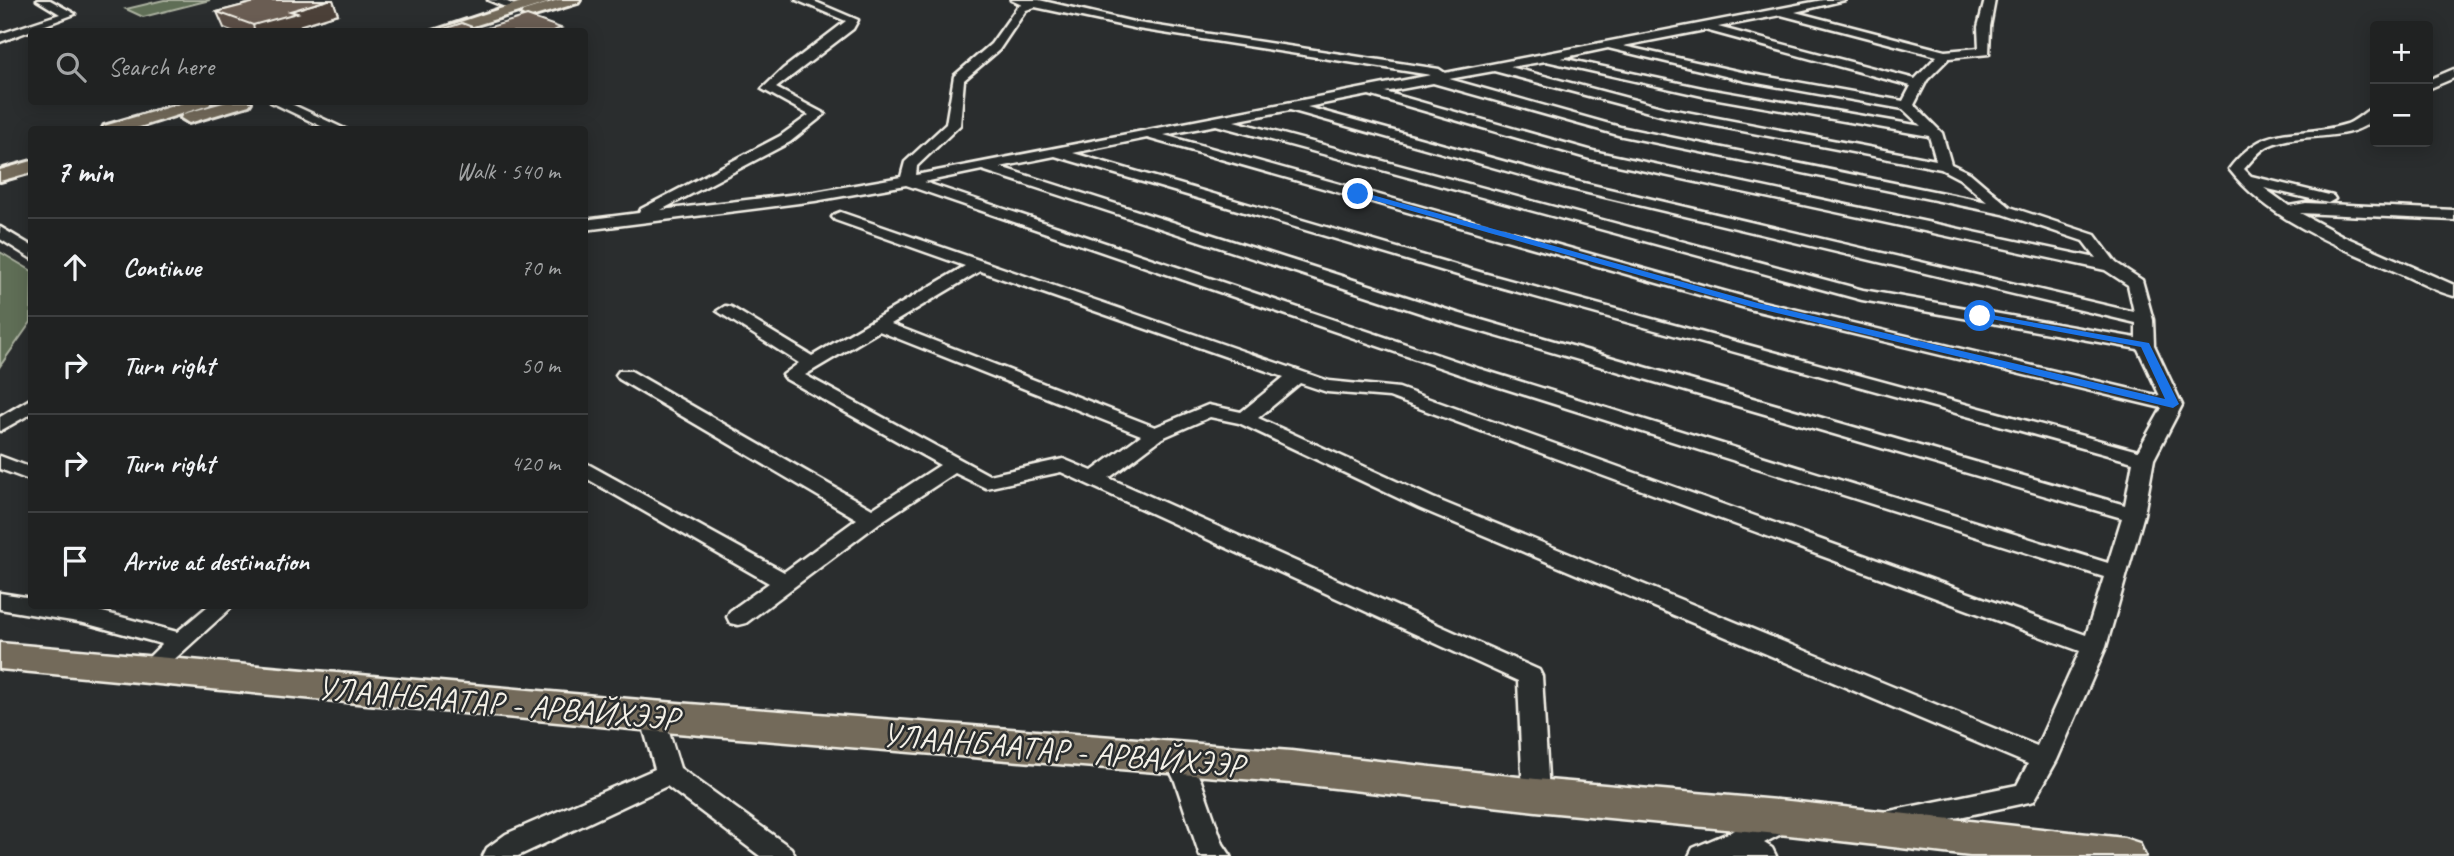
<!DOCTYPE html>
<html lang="en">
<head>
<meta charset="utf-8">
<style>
	body { margin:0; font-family:Caveat,sans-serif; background:#2d2f2f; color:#f1f3f6 }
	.controls { position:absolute; right:21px; top:21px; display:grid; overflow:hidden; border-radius:7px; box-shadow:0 4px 18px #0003 }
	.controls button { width:63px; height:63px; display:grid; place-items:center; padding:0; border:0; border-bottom:2px solid #3d3f40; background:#202222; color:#f1f3f6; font:35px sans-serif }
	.stop { position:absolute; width:21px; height:21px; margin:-16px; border:5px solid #1a73e8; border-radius:50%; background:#fff }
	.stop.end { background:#1a73e8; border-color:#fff; box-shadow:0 2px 7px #0008 }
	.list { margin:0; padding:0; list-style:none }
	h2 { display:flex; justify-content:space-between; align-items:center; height:91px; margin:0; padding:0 28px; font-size:30px }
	h2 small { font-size:23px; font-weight:400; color:#a2a4a5 }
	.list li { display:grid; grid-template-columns:46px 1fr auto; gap:21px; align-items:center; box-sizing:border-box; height:98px; padding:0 28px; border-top:2px solid #3d3f40 }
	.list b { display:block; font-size:26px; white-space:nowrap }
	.list em { font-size:23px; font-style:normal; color:#a2a4a5 }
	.icon { flex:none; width:38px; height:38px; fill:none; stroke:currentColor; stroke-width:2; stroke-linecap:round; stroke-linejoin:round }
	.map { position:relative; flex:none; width:2454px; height:856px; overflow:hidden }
	.search { position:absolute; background:#202222; box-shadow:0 4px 18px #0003; left:28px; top:28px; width:560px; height:77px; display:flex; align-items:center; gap:18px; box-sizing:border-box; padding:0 24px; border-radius:7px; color:#a2a4a5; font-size:26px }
	.panel { position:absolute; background:#202222; box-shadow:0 4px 18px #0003; left:28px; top:126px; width:560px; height:483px; border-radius:7px }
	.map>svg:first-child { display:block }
	.green { fill:#5f6e56; stroke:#aab09f; stroke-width:2 }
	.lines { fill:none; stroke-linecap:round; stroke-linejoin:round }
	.minor-casing { stroke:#f4f1e8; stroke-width:5 }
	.major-casing { stroke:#f4f1e8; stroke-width:6 }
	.highway-casing { stroke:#f4f1e8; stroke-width:5 }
	.minor { fill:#2a2d2e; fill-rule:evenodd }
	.major { fill:#736b5a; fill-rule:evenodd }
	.highway { fill:#736b5a; fill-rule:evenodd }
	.wall { fill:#5c5047; stroke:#f4f1e8; stroke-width:2 }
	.shaded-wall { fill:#4b4139; stroke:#f4f1e8; stroke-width:2 }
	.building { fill:#6b5d52; stroke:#f4f1e8; stroke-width:2 }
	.route { fill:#1a73e8 }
	.labels { text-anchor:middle; stroke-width:5; stroke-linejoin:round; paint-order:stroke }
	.near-street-label { font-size:33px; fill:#f4f1e8; stroke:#2a2d2e }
</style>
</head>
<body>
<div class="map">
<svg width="2454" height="856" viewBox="0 0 2454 856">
	<rect width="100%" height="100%" fill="#2a2d2e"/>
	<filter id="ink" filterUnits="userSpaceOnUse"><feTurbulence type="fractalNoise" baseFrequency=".0143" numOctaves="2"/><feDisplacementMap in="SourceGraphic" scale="14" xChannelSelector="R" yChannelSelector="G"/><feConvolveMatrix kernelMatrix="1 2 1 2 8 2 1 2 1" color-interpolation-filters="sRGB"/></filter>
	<g filter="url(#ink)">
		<!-- green -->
		<g class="green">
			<path d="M 164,0 L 210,0 L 143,17 L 126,9 Z"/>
			<path d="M 0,252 L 32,271 L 31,322 L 0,366 Z"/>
		</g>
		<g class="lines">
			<!-- minor casing -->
			<g class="minor-casing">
				<g id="minor">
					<path d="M 37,0 L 50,0 L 75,14 L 0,42 L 0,34 L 60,14 Z"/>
					<path d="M 488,0 L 503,0 L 521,8 L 515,11 Z"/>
					<path d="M 796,0 L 811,0 L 858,20 L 853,29 L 776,88 L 825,114 L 790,142 L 661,210 L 815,192 L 901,177 L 905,162 L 946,124 L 954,76 L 991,44 L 1018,6 L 1022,5 L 1011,0 L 1039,0 L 1138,23 L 1439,69 L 1445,73 L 1823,0 L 1845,0 L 1795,12 L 1945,51 L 1979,48 L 1978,27 L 1985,0 L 1995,0 L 1990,27 L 1989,54 L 1949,58 L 1927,80 L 1914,105 L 1942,133 L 1951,164 L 1970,173 L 2010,207 L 2095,235 L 2116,263 L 2142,280 L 2153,320 L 2154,345 L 2182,405 L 2154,459 L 2144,514 L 2106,647 L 2057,760 L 2034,801 L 1894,831 L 1885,828 L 1881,820 L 1885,812 L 2017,785 L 2028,764 L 1419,508 L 1239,423 L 1210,417 L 1162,438 L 1109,478 L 1539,670 L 1542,676 L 1549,795 L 1545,803 L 1536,806 L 1527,803 L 1523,795 L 1518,681 L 1061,472 L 986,488 L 955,473 L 879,523 L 746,623 L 738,625 L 730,623 L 727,617 L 730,611 L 769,583 L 584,477 L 584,462 L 784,572 L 857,519 L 619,379 L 616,375 L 619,371 L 631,371 L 872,509 L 940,465 L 786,379 L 783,375 L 799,363 L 717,311 L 725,306 L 731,307 L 812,356 L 965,266 L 835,220 L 832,217 L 835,214 L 840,212 L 1329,381 L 1399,388 L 2086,635 L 2104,577 L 1468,377 L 906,185 L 815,201 L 584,230 L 584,220 L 639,213 L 641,209 L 780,136 L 809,115 L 762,89 L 783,69 L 846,21 ZM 1035,7 L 1138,29 L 1431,75 L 916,175 L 917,166 L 960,125 L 964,80 L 999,50 L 1026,10 ZM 1781,15 L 1937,56 L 1915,79 L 1718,27 ZM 1705,30 L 1911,86 L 1903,101 L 1746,73 L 1623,46 ZM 1608,48 L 1746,81 L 1903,109 L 1921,126 L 1707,89 L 1561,58 ZM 1546,61 L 1707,97 L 1929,136 L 1936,160 L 1665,108 L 1510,67 ZM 1494,71 L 1664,116 L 1941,169 L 1960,179 L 1987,202 L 1620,127 L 1449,79 ZM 1433,83 L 1618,135 L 2003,214 L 2083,241 L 2096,258 L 1593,151 L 1385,92 ZM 1369,95 L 1590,159 L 2105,270 L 2128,285 L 2134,312 L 1575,181 L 1307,107 ZM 1290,110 L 1567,188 L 2136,323 L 2136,338 L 1863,290 L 1234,121 ZM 1216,125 L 1862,300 L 2138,349 L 2160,396 L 1759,301 L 1164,135 ZM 1147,138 L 1749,309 L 2162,408 L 2138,451 L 1483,273 L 1073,153 ZM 1055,156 L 1471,279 L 2133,462 L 2125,505 L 1457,313 L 1000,167 ZM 982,170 L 1445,321 L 2122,518 L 2108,563 L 1480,369 L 924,182 ZM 980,271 L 1284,377 L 1241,412 L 1208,405 L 1155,427 L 891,324 ZM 879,331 L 1141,435 L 1092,471 L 1063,459 L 989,475 L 805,375 ZM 1300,383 L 1327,392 L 1389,397 L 2080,651 L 2037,746 L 1433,498 L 1258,418 Z"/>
					<path d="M 2454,69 L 2454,78 L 2428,89 L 2428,80 Z"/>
					<path d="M 271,102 L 287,102 L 347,130 L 329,130 Z"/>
					<path d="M 2375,107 L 2375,118 C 2348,145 2301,130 2268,146 C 2259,151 2251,161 2244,169 L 2251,176 L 2333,196 L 2335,199 L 2328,203 L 2264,188 L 2289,206 L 2306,203 L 2454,210 L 2454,220 L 2300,213 L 2343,236 L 2454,285 L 2454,296 C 2435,291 2417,281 2399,273 C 2340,247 2269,221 2229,169 C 2268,119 2297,140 2347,124 C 2358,120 2365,110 2375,107 Z"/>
					<path d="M 0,227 L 32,246 L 32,259 L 0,239 Z"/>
					<path d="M 32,398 L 32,413 L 0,431 L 0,417 Z"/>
					<path d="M 0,456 L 32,468 L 32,481 L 0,469 Z"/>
					<path d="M 0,593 L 32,598 L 32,606 L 84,607 L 177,632 L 208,606 L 233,606 L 156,676 L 148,679 L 140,676 L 136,670 L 162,644 L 84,623 L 0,609 Z"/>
					<path d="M 652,707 L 661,709 L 664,716 L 680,768 L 791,848 L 795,856 L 760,856 L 667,786 L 518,856 L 483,856 L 487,848 L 506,834 L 655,769 L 640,716 L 643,709 Z"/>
					<path d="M 1176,747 L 1185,750 L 1201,781 L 1223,844 L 1231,856 L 1200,856 L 1175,781 L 1163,757 L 1167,750 Z"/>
					<path d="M 1782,810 L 1791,813 L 1795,821 L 1791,829 L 1764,843 L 1772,848 L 1776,856 L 1689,856 L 1693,848 Z"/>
				</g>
			</g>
			<!-- major casing -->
			<g class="major-casing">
				<g id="major">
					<path d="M 527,0 L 549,0 L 547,3 L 454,32 L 430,32 Z"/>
					<path d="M 558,0 L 580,0 L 578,3 L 528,18 L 521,14 L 523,11 Z"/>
					<path d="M 187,102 L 211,102 L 209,105 L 130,130 L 102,130 L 104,126 Z"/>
					<path d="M 227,102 L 251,102 L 249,105 L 189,123 L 181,118 L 183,114 Z"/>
					<path d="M 32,161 L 32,172 L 0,181 L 0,170 Z"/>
				</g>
			</g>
			<!-- highway casing -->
			<g class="highway-casing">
				<path id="highway" d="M 0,643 L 652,701 L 1291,751 L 1536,779 L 1789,801 L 2124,838 L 2139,843 L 2145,856 L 1970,856 L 1789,835 L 1536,811 L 1291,783 L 652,731 L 0,669 Z"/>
			</g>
			<!-- minor -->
			<use href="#minor" class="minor"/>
			<!-- major -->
			<use href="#major" class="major"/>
			<!-- highway -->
			<use href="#highway" class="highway"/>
		</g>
		<!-- wall -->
		<path class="wall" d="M 263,0 L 333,0 L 338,14 L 301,25 L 303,29 L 293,32 L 234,32 L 224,28 L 217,12 Z"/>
		<!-- shaded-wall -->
		<path class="shaded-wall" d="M 328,0 L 333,0 L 338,14 L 301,25 L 303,29 L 293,32 L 255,32 L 253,25 L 290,11 Z"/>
		<!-- building -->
		<g class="building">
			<path d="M 263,0 L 328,0 L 290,11 L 297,13 L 253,25 L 217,12 Z"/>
			<path d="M 527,16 L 561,28 L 551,32 L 435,32 L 462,23 L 480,30 Z"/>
		</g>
	</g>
	<!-- route -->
	<path class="route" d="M 1358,191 L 1758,303 L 2165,399 L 2141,347 L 1975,316 L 1980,313 L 2149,343 L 2179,404 L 2173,408 L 1752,307 L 1355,195 Z"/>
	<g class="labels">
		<!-- near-street labels -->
		<g class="near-street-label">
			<text transform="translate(498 702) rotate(5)" y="12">УЛААНБААТАР - АРВАЙХЭЭР</text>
			<text transform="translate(1063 749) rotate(5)" y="12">УЛААНБААТАР - АРВАЙХЭЭР</text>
		</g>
	</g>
</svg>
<div class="controls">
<button>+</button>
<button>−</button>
</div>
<div class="stop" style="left:1980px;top:316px"></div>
<div class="stop end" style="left:1358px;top:194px"></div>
<div class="search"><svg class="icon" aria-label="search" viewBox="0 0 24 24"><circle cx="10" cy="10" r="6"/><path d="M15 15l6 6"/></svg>Search here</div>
<section class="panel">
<h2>7 min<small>Walk · 540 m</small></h2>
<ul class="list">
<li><svg class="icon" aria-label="ahead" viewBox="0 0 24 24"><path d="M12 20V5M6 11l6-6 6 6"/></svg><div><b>Continue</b></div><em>70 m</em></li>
<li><svg class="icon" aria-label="right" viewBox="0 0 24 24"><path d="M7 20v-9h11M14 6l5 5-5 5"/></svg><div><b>Turn right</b></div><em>50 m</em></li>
<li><svg class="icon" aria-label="right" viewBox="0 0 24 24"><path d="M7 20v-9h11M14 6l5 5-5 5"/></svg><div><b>Turn right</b></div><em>420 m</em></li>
<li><svg class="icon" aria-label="arrive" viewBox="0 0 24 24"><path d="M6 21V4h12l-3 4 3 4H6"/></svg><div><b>Arrive at destination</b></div></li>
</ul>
</section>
</div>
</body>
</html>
